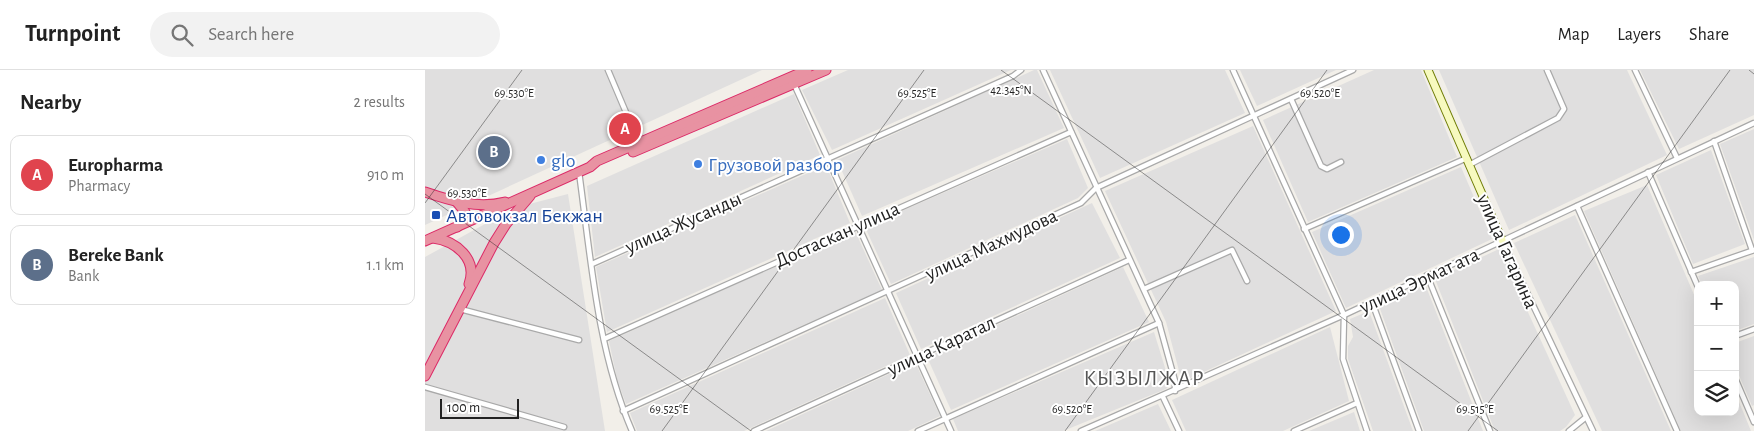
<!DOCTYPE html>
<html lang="en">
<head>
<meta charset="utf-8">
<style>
	body { margin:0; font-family:"Alegreya Sans",sans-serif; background:#f2f2f2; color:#222 }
	.controls { position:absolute; right:15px; bottom:15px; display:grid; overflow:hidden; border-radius:10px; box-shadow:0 5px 20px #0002 }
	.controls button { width:45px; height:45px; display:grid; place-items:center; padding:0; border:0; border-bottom:1px solid #e0e0e0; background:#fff; color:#222; font:25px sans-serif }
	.scale { position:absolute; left:15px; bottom:12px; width:79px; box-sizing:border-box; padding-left:5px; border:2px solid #222; border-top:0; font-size:14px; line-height:18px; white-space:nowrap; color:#222; -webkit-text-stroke:4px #fff; paint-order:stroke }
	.you { position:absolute; left:915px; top:164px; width:18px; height:18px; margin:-12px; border:4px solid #fff; border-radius:50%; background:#1a73e8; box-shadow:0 0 0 8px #1a73e833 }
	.badge { display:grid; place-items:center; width:32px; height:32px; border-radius:50%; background:#0f766e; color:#fff; font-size:16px; font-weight:700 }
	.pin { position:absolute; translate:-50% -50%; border:2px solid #fff; box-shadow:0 1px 5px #0006 }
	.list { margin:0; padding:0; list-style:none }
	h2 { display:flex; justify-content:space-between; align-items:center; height:65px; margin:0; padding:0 20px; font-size:21px }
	h2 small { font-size:16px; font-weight:400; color:#767676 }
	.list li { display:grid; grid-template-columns:32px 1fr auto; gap:15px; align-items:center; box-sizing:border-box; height:80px; margin:0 10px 10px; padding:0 10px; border:1px solid #e0e0e0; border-radius:10px }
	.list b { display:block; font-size:19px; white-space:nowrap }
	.list p { margin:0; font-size:16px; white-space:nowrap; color:#767676 }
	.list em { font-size:16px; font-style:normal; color:#767676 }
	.icon { flex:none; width:28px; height:28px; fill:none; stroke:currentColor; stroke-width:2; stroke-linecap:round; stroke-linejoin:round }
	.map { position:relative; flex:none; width:1329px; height:361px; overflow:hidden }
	header { display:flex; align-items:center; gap:30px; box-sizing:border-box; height:70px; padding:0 25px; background:#fff; border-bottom:1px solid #e0e0e0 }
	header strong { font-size:24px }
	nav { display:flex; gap:28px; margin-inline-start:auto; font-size:18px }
	.search { width:350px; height:45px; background:#f2f2f2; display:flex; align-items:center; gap:12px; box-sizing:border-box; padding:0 18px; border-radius:28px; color:#767676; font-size:19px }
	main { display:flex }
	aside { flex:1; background:#fff }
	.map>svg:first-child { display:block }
	.residential { fill:#e0dfdf }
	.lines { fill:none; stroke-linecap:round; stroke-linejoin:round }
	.street-casing { stroke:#a9a9a9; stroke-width:7 }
	.secondary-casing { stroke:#707d05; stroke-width:9 }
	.highway-casing { stroke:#dc2a67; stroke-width:11 }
	.street { stroke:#fff; stroke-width:4.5 }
	.secondary { stroke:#f7fabf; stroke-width:7 }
	.highway { stroke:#e892a2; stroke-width:9 }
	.ticks { fill:none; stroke:#222; stroke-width:1; stroke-opacity:0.45 }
	.shop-dot { fill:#3f7fe0; stroke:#fff; stroke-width:2 }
	.transit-dot { fill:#1a4fb4; stroke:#fff; stroke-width:2 }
	.labels { text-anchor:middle; stroke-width:4; stroke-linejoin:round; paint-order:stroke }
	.shop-label { font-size:20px; fill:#366cbe; stroke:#fff; text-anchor:start }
	.transit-label { font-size:20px; fill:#164399; stroke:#fff; text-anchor:start }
	.street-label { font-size:20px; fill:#222; stroke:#fff }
	.quarter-label { font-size:22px; letter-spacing:1px; fill:#555; stroke:#fff }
	.ticks-label { font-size:12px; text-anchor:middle; fill:#222; stroke:#fff; stroke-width:4; stroke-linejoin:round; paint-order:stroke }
</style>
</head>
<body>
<header>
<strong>Turnpoint</strong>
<div class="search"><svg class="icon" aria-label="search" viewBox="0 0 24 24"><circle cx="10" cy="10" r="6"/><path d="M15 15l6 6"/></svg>Search here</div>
<nav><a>Map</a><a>Layers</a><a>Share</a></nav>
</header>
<main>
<aside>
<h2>Nearby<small>2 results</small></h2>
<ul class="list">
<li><span class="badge" style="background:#e0444e">A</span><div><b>Europharma</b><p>Pharmacy</p></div><em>910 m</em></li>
<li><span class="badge" style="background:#5c6f8a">B</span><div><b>Bereke Bank</b><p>Bank</p></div><em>1.1 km</em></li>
</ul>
</aside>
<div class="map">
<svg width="1329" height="361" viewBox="0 0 1329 361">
	<rect width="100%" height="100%" fill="#f2efe9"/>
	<!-- residential -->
	<g class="residential">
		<path d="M 0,0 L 337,0 L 0,155 Z"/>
		<path d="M 423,0 L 586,0 L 407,80 L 377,20 Z"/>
		<path d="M 609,0 L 612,0 L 639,58 L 437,146 L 412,90 Z"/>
		<path d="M 625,0 L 800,0 L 820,43 L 675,108 Z"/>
		<path d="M 815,0 L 911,0 L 832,36 Z"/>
		<path d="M 949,0 L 996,0 L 1032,87 L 883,152 L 838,50 Z"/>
		<path d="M 1014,0 L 1202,0 L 1242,85 L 1084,160 Z"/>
		<path d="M 1215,0 L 1329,0 L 1329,45 L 1254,79 Z"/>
		<path d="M 369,24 L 395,85 L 170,187 L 162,116 Z"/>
		<path d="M 828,56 L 911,241 L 757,312 L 741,252 L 680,121 Z"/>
		<path d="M 1329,59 L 1329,170 L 1295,74 Z"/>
		<path d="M 642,69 L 663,118 L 653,128 L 466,214 L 440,157 Z"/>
		<path d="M 1286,80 L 1320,174 L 1268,194 L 1231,105 Z"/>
		<path d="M 401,95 L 425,153 L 182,262 L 171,197 Z"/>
		<path d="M 1036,97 L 1067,169 L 921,238 L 887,162 Z"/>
		<path d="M 1222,115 L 1273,234 L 1273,342 L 1310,342 L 1310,322 L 1326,361 L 1256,361 L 1159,141 Z"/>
		<path d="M 143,124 L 180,361 L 0,361 L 0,187 L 89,138 Z"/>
		<path d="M 667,133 L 695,188 L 496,279 L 471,223 Z"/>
		<path d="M 1150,145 L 1246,361 L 1177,361 L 1089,173 Z"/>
		<path d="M 430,161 L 457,220 L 201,334 L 192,309 L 184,271 Z"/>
		<path d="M 1074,179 L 1150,345 L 1141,357 L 1135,361 L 1070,361 L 1010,209 Z"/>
		<path d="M 1329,187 L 1329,254 L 1310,261 L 1310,215 L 1277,215 L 1273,206 Z"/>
		<path d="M 698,197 L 724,252 L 526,340 L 502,287 Z"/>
		<path d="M 1000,214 L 1058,361 L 999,361 L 954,236 Z"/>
		<path d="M 460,228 L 485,285 L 319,361 L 212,361 L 205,343 Z"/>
		<path d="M 944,241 L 988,361 L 948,361 L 923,289 L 923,276 L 928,267 L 925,249 Z"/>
		<path d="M 905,257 L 924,331 L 858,361 L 761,361 L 747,330 Z"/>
		<path d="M 729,262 L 745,314 L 741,319 L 638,361 L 533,361 L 528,349 Z"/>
		<path d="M 1329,266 L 1329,335 L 1327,336 L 1310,296 L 1310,273 Z"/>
		<path d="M 490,292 L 515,346 L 483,361 L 341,361 Z"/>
		<path d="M 733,334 L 746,361 L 670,361 Z"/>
		<path d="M 929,342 L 935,361 L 884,361 Z"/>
	</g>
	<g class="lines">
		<!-- street casing -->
		<g class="street-casing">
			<g id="street">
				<path d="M 183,0 L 214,73"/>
				<path d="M 618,0 L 734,253 L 750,311 L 750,321"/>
				<path d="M 808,0 L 919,245 L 918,289 L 942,361"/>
				<path d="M 1210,0 L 1252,88"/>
				<path d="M 369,14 L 526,361"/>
				<path d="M 866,29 L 896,96 L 902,99 L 916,92"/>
				<path d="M 1289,71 L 1327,180"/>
				<path d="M 1044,95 L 1133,48 L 1139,39 L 1122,0"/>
				<path d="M 154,102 C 166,189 172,280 207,361"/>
				<path d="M 1223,102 L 1273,217"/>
				<path d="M 1152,136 L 1252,361"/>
				<path d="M 879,159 L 1042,88"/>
				<path d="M 1077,170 L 1168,361"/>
				<path d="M 167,194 L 588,6 L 596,0"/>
				<path d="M 1266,202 L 1329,180"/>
				<path d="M 1002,205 L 1065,361"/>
				<path d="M 719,219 L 807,180 L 822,211"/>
				<path d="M 947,232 L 994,361"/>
				<path d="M 35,239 L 154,270"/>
				<path d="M 1310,266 L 1329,259"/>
				<path d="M 179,269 L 646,62"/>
				<path d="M 1310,308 L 1329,352"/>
				<path d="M 0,317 L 139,357"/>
				<path d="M 738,327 L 754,361"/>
				<path d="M 198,341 L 656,133 L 671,118 L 928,0"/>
				<path d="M 329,361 L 704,190"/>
				<path d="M 493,361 L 734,253"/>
				<path d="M 656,361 L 919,245 L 1329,53"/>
				<path d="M 869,361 L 932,333"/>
				<path d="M 1144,361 L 1160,348"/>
			</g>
		</g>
		<!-- secondary casing -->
		<g class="secondary-casing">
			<path id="secondary" d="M 1003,0 L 1077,170"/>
		</g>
		<!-- highway casing -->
		<g class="highway-casing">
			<g id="highway">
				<path d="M 208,82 L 401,0"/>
				<path d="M 0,122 C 26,131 53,139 80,132"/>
				<path d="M 31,131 L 40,142 L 38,151 L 32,157"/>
				<path d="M 8,168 C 31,171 53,189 44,214"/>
				<path d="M 0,171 L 165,97 L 172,91 L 382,0"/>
				<path d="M 0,306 L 69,173 L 81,154 L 105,126"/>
			</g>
		</g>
		<!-- street -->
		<use href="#street" class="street"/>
		<!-- secondary -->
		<use href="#secondary" class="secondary"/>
		<!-- highway -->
		<use href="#highway" class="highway"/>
	</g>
	<!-- ticks -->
	<path class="ticks" d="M 576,0 L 1073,361M 1324,0 L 1329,4M 0,124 L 326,361M 0,133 L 97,0M 237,361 L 499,0M 640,361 L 902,0M 1043,361 L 1305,0"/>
	<!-- markers -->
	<g class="shop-dot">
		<circle cx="116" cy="90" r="5"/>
		<circle cx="273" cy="94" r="5"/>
	</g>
	<rect class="transit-dot" x="6" y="140" width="10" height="10" rx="2.5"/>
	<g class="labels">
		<!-- shop labels -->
		<g class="shop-label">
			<text x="126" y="97">glo</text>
			<text x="283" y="101">Грузовой разбор</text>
		</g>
		<!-- transit labels -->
		<g class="transit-label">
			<text x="21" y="152">Автовокзал Бекжан</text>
		</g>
		<!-- street labels -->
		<g class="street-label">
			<text transform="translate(258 152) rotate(-24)" y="7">улица Жусанды</text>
			<text transform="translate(412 164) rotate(-24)" y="7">Достаскан улица</text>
			<text transform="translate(566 174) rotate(-25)" y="7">улица Махмудова</text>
			<text transform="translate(1083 181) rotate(66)" y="7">улица Гагарина</text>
			<text transform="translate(994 210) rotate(-25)" y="7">улица Эрмат ата</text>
			<text transform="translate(516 275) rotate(-25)" y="7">улица Каратал</text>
		</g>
		<!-- quarter labels -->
		<g class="quarter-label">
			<text x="719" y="315">КЫЗЫЛЖАР</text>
		</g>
	</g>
	<g class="ticks-label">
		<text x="586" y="24">42.345°N</text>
		<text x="89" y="27">69.530°E</text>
		<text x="492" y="27">69.525°E</text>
		<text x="895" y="27">69.520°E</text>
		<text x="42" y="127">69.530°E</text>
		<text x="244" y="343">69.525°E</text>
		<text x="647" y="343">69.520°E</text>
		<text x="1050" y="343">69.515°E</text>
	</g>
</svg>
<div class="controls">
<button>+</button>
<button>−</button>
<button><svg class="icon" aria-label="layers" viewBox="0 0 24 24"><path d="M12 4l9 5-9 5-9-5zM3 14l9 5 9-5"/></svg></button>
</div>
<div class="scale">100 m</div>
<div class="you"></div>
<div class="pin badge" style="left:200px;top:59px;background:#e0444e">A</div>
<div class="pin badge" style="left:69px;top:82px;background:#5c6f8a">B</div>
</div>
</main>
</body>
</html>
